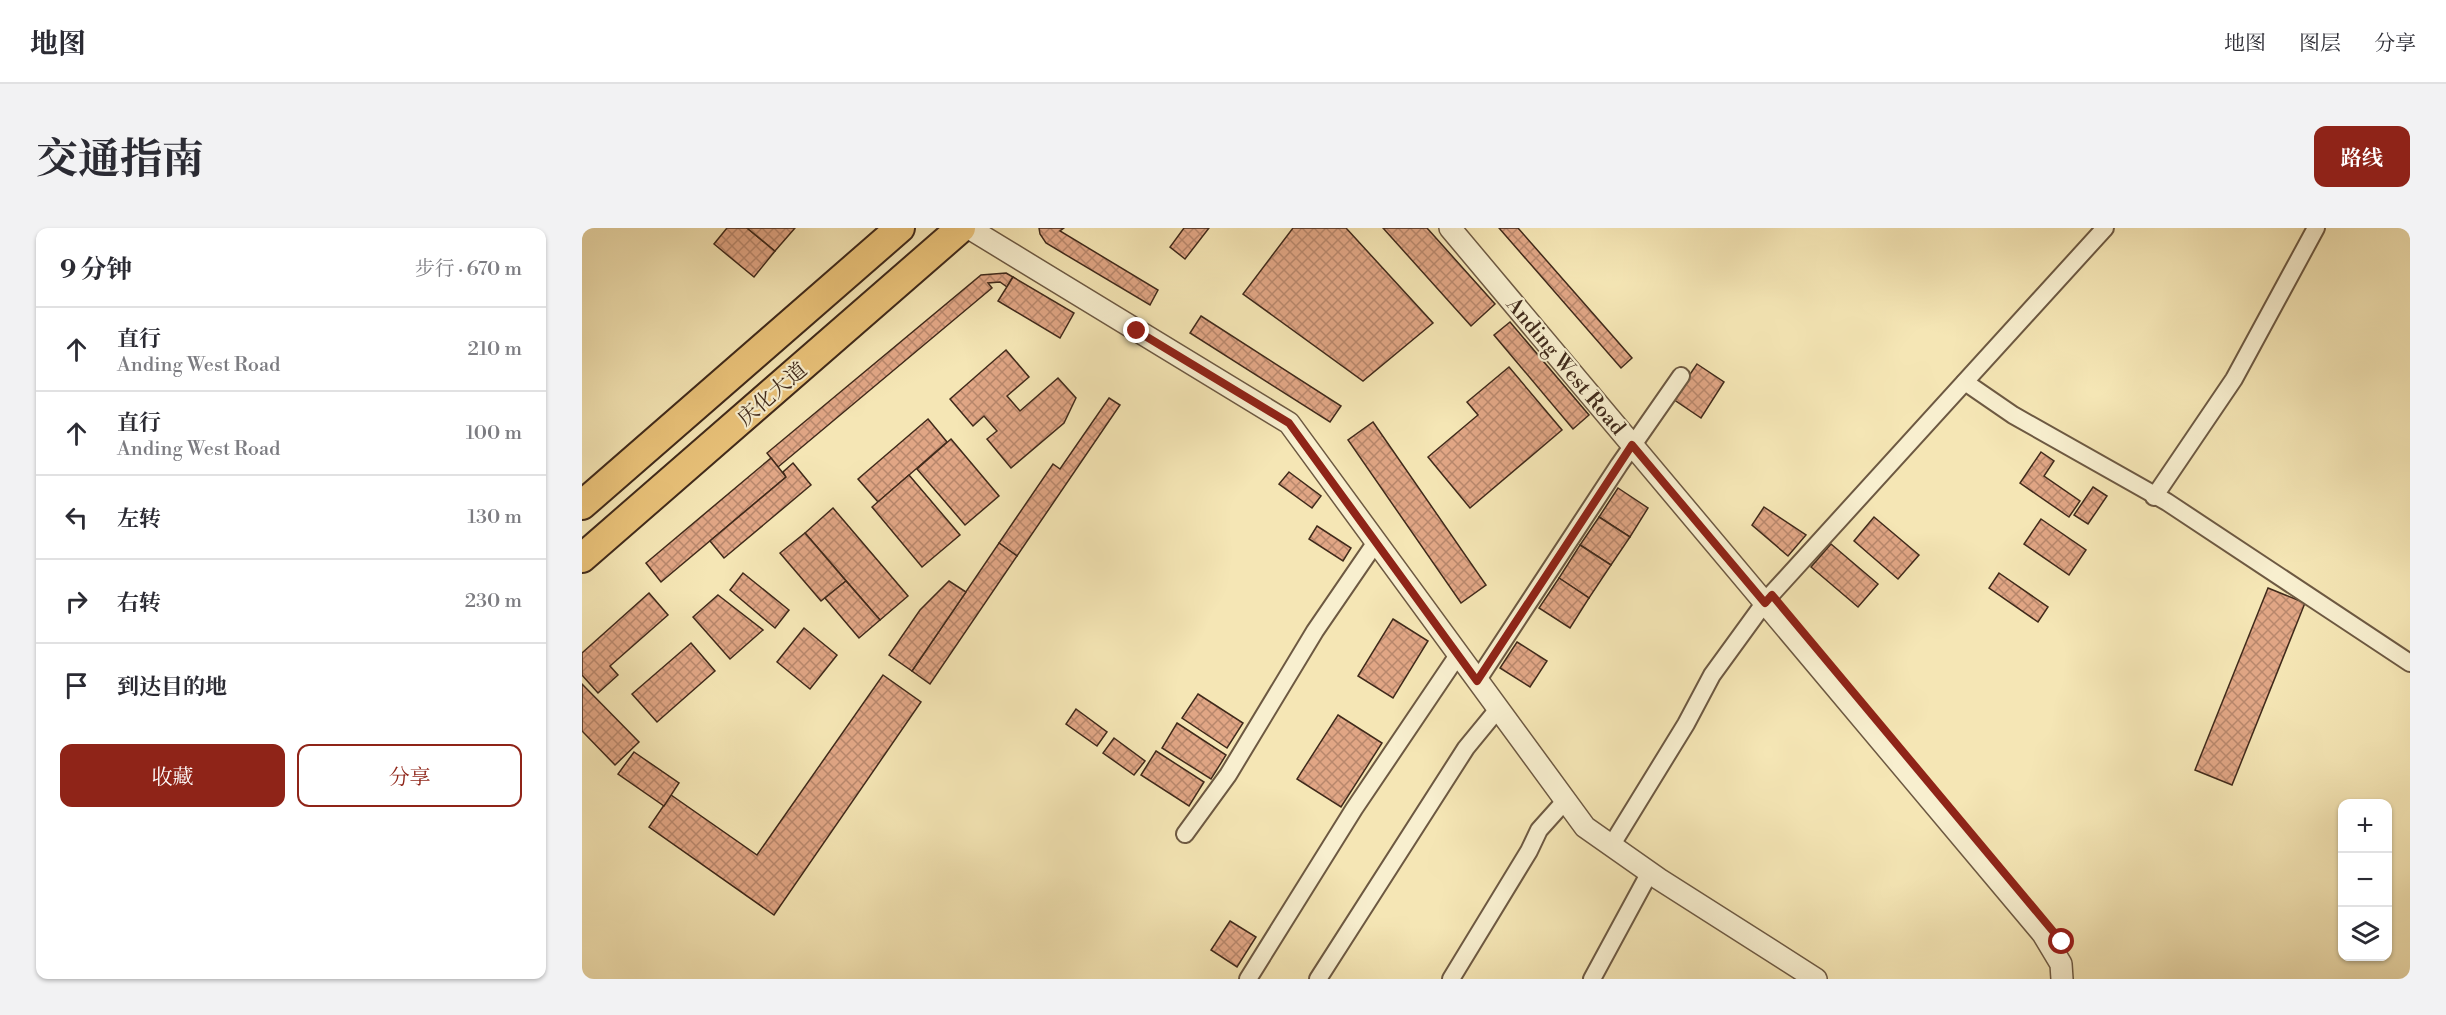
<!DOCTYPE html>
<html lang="zh">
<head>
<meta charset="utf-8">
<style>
	body { margin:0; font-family:"Libre Bodoni","Noto Serif SC",serif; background:#f2f2f3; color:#2b2b33 }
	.controls { position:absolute; right:18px; bottom:18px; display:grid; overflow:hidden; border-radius:12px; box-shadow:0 2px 4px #0004 }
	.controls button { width:54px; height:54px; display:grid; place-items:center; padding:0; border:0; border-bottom:2px solid #e1e1e2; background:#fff; color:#2b2b33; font:30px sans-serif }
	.stop { position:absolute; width:18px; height:18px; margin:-14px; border:4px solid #8f2418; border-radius:50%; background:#fff }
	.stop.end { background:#8f2418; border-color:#fff; box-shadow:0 2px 6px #0008 }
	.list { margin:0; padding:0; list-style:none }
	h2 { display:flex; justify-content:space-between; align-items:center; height:78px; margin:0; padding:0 24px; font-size:26px }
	h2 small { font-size:20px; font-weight:400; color:#7c7c81 }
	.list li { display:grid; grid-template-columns:39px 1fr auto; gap:18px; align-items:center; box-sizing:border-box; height:84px; padding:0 24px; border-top:2px solid #e1e1e2 }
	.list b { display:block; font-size:22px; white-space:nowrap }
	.list p { margin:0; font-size:20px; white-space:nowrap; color:#7c7c81 }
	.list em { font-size:20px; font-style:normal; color:#7c7c81 }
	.actions { display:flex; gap:12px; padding:18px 24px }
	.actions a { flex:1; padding:14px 0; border:2px solid #8f2418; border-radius:12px; text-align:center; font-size:21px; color:#8f2418 }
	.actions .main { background:#8f2418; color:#fff }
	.icon { flex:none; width:33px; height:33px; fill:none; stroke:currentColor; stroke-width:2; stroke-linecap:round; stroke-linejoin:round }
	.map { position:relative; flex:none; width:1828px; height:751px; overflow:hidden; border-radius:12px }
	header { display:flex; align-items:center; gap:36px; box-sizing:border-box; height:84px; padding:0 30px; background:#fff; border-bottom:2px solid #e1e1e2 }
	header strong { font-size:28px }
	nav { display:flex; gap:33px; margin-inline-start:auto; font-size:21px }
	.intro { display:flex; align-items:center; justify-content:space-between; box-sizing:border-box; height:144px; padding:0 36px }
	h1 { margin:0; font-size:42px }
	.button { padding:15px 27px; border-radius:12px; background:#8f2418; color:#fff; font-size:21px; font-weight:700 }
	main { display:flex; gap:36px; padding:0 36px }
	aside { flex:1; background:#fff; border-radius:12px; box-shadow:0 2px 4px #0004 }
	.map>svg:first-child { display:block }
	.building { fill:url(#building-cross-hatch); stroke:#402a1b; stroke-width:1.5 }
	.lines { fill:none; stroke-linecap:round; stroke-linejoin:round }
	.minor-casing { stroke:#6d5942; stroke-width:20 }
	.tertiary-casing { stroke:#6d5942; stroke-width:24 }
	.trunk-casing { stroke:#402a1b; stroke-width:32 }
	.minor { stroke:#f8efcf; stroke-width:16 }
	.tertiary { stroke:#f8efcf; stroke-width:21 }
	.trunk { stroke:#eac37a; stroke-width:28 }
	.route { stroke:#8f2418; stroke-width:8 }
	.labels { text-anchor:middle; stroke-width:4.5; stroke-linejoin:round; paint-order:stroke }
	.street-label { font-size:21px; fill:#402a1b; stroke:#f8efcf }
</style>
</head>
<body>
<header>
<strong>地图</strong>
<nav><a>地图</a><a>图层</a><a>分享</a></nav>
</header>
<div class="intro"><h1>交通指南</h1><a class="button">路线</a></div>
<main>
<aside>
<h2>9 分钟<small>步行 · 670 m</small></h2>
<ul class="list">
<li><svg class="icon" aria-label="ahead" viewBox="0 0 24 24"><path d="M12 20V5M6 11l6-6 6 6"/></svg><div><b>直行</b><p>Anding West Road</p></div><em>210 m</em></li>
<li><svg class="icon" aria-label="ahead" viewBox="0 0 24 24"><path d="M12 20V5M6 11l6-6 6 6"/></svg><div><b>直行</b><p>Anding West Road</p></div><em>100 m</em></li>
<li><svg class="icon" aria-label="left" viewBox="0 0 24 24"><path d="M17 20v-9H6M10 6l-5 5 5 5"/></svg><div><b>左转</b></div><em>130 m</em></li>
<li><svg class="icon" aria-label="right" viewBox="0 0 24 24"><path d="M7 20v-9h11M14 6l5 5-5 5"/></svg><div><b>右转</b></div><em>230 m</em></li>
<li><svg class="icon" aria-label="arrive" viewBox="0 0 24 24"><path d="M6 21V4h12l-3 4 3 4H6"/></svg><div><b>到达目的地</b></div></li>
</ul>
<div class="actions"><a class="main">收藏</a><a>分享</a></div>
</aside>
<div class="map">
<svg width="1828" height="751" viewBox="0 0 1828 751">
	<defs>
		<pattern id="building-cross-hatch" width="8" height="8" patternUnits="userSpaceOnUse" patternTransform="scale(1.5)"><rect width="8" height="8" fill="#e1a685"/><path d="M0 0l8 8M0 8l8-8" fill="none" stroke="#b8876c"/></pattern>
	</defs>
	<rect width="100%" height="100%" fill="#f5e6b5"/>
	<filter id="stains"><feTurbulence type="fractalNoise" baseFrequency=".00333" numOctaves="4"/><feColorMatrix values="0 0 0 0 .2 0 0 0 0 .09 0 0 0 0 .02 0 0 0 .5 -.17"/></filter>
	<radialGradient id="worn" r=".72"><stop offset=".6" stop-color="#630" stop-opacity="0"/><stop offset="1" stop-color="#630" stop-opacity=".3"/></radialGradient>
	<!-- building -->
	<g class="building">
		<path d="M 145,0 L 165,0 L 193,23 L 172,49 L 132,16 Z"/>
		<path d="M 165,0 L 213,0 L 193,23 Z"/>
		<path d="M 482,0 L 478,3 L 576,62 L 568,77 L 464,15 L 458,6 L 457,0 Z"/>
		<path d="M 602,0 L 627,0 L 603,31 L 588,19 Z"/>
		<path d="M 711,0 L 764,0 L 851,95 L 781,153 L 661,66 Z"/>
		<path d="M 801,0 L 845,0 L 913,76 L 889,98 Z"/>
		<path d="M 917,0 L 936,0 L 1050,130 L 1039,140 Z"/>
		<path d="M 424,45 L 431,49 L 425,59 L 418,54 L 406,55 L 410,60 L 196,239 L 185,225 L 399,47 Z"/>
		<path d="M 431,49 L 492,85 L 478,110 L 416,73 Z"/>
		<path d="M 619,88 L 759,178 L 748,194 L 608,105 Z"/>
		<path d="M 928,94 L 1007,187 L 991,201 L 912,107 Z"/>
		<path d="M 424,122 L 447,149 L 425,168 L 438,183 L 476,150 L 494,170 L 482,195 L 429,240 L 405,211 L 415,203 L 402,188 L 391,198 L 368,171 Z"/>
		<path d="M 1115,136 L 1142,154 L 1119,190 L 1091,171 Z"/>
		<path d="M 927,139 L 980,202 L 888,280 L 846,229 L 896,187 L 885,174 Z"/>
		<path d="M 527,170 L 538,177 L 435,328 L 417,315 L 471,236 L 478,241 Z"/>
		<path d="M 346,191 L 365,214 L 296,274 L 276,251 Z"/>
		<path d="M 791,194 L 904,357 L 879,375 L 766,212 Z"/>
		<path d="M 369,211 L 417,268 L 383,297 L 335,241 Z"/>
		<path d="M 1459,224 L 1472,233 L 1462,248 L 1498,273 L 1487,289 L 1438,255 Z"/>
		<path d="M 189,230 L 204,249 L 79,354 L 64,335 Z"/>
		<path d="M 211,235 L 229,257 L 142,330 L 128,313 L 204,249 L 201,244 Z"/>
		<path d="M 707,244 L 739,268 L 730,280 L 697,256 Z"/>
		<path d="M 327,247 L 378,307 L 340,339 L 290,279 Z"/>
		<path d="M 1511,259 L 1525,268 L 1506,296 L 1492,287 Z"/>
		<path d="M 1036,260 L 1066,280 L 1048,309 L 1017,289 Z"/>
		<path d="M 1182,279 L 1224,307 L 1206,328 L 1170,297 Z"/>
		<path d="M 251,280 L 326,368 L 298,392 L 223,305 Z"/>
		<path d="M 1017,289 L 1048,309 L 1029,337 L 998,317 Z"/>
		<path d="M 1292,289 L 1337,327 L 1316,351 L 1272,313 Z"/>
		<path d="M 1459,291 L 1504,322 L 1487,347 L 1442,316 Z"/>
		<path d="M 735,298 L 769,320 L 761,333 L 727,311 Z"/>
		<path d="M 223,305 L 264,353 L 239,373 L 198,325 Z"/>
		<path d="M 417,315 L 435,328 L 348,456 L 330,443 Z"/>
		<path d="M 1249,316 L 1296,356 L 1276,379 L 1229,339 Z"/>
		<path d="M 998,317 L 1029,337 L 1007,370 L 977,350 Z"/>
		<path d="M 161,345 L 207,382 L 193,400 L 148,362 Z"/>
		<path d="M 1417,345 L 1466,379 L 1456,394 L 1407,360 Z"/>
		<path d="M 977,350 L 1007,370 L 988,400 L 957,380 Z"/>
		<path d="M 264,353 L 298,392 L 277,410 L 243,370 Z"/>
		<path d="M 367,353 L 384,364 L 330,443 L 307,427 L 338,382 Z"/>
		<path d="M 1686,360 L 1723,375 L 1650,557 L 1613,542 Z"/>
		<path d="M 67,365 L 86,387 L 28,438 L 36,447 L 16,465 L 0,447 L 0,425 Z"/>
		<path d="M 136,367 L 181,402 L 148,431 L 111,389 Z"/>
		<path d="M 811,391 L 846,413 L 811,470 L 776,448 Z"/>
		<path d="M 222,400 L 255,427 L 228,461 L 195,434 Z"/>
		<path d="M 935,414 L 965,433 L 948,459 L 918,440 Z"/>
		<path d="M 109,415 L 133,443 L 75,494 L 50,466 Z"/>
		<path d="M 301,447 L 339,474 L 192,687 L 67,599 L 89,567 L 175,627 Z"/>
		<path d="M 0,456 L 57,514 L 33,537 L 0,503 Z"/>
		<path d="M 616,466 L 661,495 L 645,520 L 600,490 Z"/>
		<path d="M 494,481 L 525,504 L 515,518 L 484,496 Z"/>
		<path d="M 756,487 L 800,515 L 759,579 L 715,551 Z"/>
		<path d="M 595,495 L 644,527 L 629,551 L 580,520 Z"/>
		<path d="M 532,510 L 563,533 L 552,547 L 521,525 Z"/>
		<path d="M 574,523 L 622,554 L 607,578 L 559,547 Z"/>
		<path d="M 52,524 L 97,555 L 82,578 L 36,546 Z"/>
		<path d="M 648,693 L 674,709 L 655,739 L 629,722 Z"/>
	</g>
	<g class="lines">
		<!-- minor casing -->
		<g class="minor-casing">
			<g id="minor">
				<path d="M 1383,154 L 1431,187 L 1585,274 L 1828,435"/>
				<path d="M 1572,269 L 1652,151 L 1734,0"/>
				<path d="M 895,453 L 1037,237 L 1099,148"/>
				<path d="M 603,606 L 646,547 L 733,403 L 794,314"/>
				<path d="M 1029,618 L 1104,496 L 1130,447 L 1186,370 L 1523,0"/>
				<path d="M 666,751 L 772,581 L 876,427"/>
				<path d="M 736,751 L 884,520 L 916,481"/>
				<path d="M 869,751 L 947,623 L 957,602 L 983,573"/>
				<path d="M 1010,751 L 1068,644"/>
			</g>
		</g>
		<!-- tertiary casing -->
		<g class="tertiary-casing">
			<g id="tertiary">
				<path d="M 387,0 L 707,195 L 1003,599 L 1077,651 L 1234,751"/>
				<path d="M 868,0 L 1461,706 L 1479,736 L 1480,751"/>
			</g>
		</g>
		<!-- trunk casing -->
		<g class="trunk-casing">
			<g id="trunk">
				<path d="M 0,277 L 318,0"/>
				<path d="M 0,330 L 379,0"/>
			</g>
		</g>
		<!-- minor -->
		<use href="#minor" class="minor"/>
		<!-- tertiary -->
		<use href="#tertiary" class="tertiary"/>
		<!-- trunk -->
		<use href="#trunk" class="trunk"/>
	</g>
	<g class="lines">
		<!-- route -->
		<path class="route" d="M 555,103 L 707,195 L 895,453 L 1050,217 L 1183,375 L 1190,367 L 1480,714"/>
	</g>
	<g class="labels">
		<!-- street labels -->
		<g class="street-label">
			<text transform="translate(984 138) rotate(50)" y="7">Anding West Road</text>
			<text transform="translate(190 166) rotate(-41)" y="7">庆化大道</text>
		</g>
	</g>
	<rect width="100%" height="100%" filter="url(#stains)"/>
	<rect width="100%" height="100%" fill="url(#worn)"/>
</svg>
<div class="controls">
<button>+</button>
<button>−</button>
<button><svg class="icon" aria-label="layers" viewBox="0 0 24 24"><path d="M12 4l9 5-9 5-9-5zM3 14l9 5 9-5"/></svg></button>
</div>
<div class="stop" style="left:1480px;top:714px"></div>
<div class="stop end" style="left:555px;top:103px"></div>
</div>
</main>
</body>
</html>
